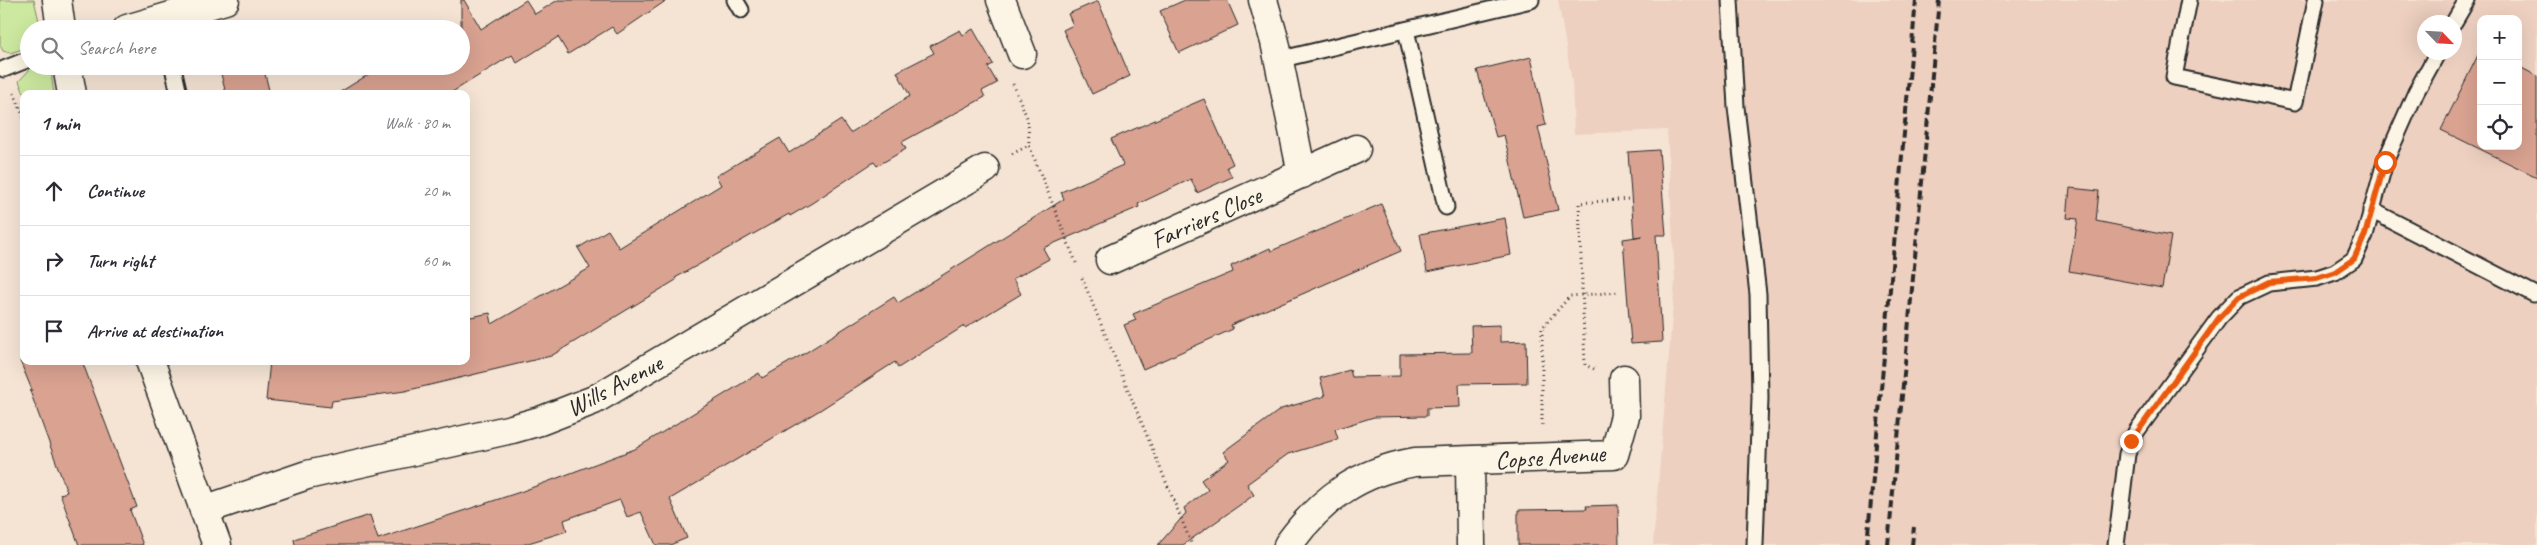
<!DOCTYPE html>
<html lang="en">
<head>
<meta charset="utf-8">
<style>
	body { margin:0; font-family:Caveat,sans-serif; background:#f2f2f3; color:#2b2b33 }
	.controls { position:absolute; right:15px; top:15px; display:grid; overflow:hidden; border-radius:10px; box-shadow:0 5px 20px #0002 }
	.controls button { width:45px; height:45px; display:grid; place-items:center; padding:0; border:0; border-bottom:1px solid #e1e1e2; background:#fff; color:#2b2b33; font:25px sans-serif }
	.compass { position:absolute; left:2417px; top:15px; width:45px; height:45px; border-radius:50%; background:#fff; box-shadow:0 5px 20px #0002; rotate:115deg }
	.stop { position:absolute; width:15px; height:15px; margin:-11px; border:4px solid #ea580c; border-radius:50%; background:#fff }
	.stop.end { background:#ea580c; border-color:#fff; box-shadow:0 1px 5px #0008 }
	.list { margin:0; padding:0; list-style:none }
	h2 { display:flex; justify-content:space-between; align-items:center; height:65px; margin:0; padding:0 20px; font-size:21px }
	h2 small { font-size:16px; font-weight:400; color:#7c7c81 }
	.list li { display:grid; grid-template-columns:32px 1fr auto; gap:15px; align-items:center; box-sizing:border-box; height:70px; padding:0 20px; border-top:1px solid #e1e1e2 }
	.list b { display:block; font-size:19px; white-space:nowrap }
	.list em { font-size:16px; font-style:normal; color:#7c7c81 }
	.icon { flex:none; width:28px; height:28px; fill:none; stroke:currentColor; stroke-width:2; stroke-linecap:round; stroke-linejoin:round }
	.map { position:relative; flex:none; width:2537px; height:545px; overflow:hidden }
	.search { position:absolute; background:#fff; box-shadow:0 5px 20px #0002; left:20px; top:20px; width:450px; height:55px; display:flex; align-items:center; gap:12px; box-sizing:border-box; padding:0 18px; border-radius:28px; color:#7c7c81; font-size:19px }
	.panel { position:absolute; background:#fff; box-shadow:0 5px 20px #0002; left:20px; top:90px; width:450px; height:275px; border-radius:10px }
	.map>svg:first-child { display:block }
	.built { fill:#edd0c0; fill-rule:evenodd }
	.green { fill:#cde9a0; stroke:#7c8a66 }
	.building { fill:#d9a291; stroke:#2b2b2b }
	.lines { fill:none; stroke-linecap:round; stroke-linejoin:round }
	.service-casing { stroke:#2b2b2b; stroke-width:19 }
	.minor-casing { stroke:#2b2b2b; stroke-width:31 }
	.tertiary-casing { stroke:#2b2b2b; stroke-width:31 }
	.path { stroke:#2b2b2b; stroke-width:3; stroke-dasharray:1 4; stroke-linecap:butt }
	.service { stroke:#fcf5e5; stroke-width:15 }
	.minor { stroke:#fcf5e5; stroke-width:28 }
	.tertiary { stroke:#fcf5e5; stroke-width:28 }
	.rail { stroke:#2b2b2b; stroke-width:4; stroke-dasharray:8 4; stroke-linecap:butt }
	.route { stroke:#ea580c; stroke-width:6 }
	.labels { text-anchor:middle; stroke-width:4; stroke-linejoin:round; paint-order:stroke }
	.street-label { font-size:25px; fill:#2b2b2b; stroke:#fcf5e5 }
</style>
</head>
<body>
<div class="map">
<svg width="2537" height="545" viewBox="0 0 2537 545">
	<rect width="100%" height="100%" fill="#f5e4d4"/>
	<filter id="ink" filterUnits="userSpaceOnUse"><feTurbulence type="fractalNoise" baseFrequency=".02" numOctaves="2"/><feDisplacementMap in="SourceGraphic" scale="10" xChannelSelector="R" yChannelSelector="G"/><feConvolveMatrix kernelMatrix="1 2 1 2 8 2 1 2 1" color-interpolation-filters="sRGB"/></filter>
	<g filter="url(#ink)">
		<!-- built -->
		<path class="built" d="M 1558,0 L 2537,0 L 2537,545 L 1653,545 L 1675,281 L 1667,130 L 1574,134 L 1572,82 ZM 2481,19 L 2518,19 L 2518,146 L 2481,146 ZM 2424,22 L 2454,22 L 2454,52 L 2424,52 Z"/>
		<!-- green -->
		<g class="green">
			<path d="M 0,0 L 34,0 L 39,21 L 38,29 L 29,29 L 29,47 L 10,53 L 3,51 L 0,45 Z"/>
			<path d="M 33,66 L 50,66 L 54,94 L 24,94 L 19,81 Z"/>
		</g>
		<!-- building -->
		<g class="building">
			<path d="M 461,0 L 464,0 L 481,29 L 526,0 L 535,14 L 558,0 L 667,0 L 617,34 L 612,27 L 568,54 L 558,37 L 517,63 L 512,55 L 449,94 L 337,94 L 382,66 L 461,66 Z"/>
			<path d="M 1185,0 L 1227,0 L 1238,25 L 1179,53 L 1160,11 Z"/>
			<path d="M 1098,1 L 1130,76 L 1092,94 L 1063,30 L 1073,25 L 1068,14 Z"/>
			<path d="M 973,29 L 993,64 L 988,67 L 997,83 L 982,91 L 985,97 L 902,142 L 906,149 L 877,166 L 874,162 L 812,203 L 790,216 L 789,214 L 675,278 L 676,280 L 551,356 L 405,391 L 332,401 L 331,407 L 266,400 L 270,361 L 466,361 L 466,318 L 490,313 L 492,324 L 590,268 L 578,248 L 608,230 L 619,248 L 721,185 L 716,176 L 780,138 L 789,153 L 841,120 L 850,133 L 910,96 L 897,72 L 934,53 L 930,46 L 960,30 L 963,35 Z"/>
			<path d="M 2481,49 L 2481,146 L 2518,146 L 2518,66 L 2537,76 L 2537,177 L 2441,130 Z"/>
			<path d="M 1531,57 L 1546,125 L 1538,127 L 1558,210 L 1523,217 L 1504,135 L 1496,137 L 1477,70 Z"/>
			<path d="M 219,66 L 263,66 L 270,94 L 226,94 Z"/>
			<path d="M 1204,99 L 1233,164 L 1227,167 L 1232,177 L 1197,193 L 1191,179 L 1138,204 L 1139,207 L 1043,248 L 1049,259 L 1013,279 L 1021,294 L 965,328 L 964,326 L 898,368 L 895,362 L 820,410 L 670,499 L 687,538 L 670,545 L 656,545 L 641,512 L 627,517 L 620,500 L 564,520 L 567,531 L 522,545 L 295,545 L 294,539 L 370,515 L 378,539 L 520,492 L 635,449 L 759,373 L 762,378 L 805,353 L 894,297 L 898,303 L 1064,199 L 1061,192 L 1123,165 L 1111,139 Z"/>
			<path d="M 1659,150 L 1666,235 L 1656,235 L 1662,342 L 1631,344 L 1623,239 L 1643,236 L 1634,237 L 1628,152 Z"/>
			<path d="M 2070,188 L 2099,191 L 2096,221 L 2171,236 L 2162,288 L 2069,271 L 2078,219 L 2067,218 Z"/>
			<path d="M 1381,204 L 1401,251 L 1231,325 L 1233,329 L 1143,369 L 1124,325 L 1136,320 L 1133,314 L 1233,272 L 1231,266 L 1270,248 L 1271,251 Z"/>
			<path d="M 1505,218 L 1511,255 L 1427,272 L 1420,234 Z"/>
			<path d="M 1500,325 L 1500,342 L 1526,341 L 1527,383 L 1459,384 L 1460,407 L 1427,408 L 1427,416 L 1374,417 L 1335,429 L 1338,439 L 1288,454 L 1247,484 L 1254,495 L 1183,545 L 1158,545 L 1186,513 L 1184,508 L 1208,490 L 1201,480 L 1229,460 L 1223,452 L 1281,409 L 1325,396 L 1320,378 L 1350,370 L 1352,377 L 1400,376 L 1400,354 L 1472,353 L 1471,326 Z"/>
			<path d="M 20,361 L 82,361 L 137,507 L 130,510 L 143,545 L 79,545 L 60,494 L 67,492 L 30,391 L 32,390 Z"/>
			<path d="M 1618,505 L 1619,545 L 1518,545 L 1518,510 L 1587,509 L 1586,506 Z"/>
		</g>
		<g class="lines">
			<!-- service casing -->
			<g class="service-casing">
				<g id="service">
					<path d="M 735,0 L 741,10"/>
					<path d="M 1730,0 L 1736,107 L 1758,294 L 1760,398 L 1755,545"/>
					<path d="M 2189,0 L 2174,77 L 2295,102 L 2316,0"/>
					<path d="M 2454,22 L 2467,0"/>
					<path d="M 1406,30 L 1446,207"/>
					<path d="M 1278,60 L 1531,0"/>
					<path d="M 4,69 L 29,59"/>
					<path d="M 174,72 L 179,94"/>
					<path d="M 2371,210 L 2534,294"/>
					<path d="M 2116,545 L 2127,454 L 2136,432 L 2219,318 L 2239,297 L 2269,283 L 2317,278 L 2335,272 L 2354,259 L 2365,235 L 2385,162 L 2416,92 L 2438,52"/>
				</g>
			</g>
			<!-- minor casing -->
			<g class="minor-casing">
				<g id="minor">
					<path d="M 1001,0 L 1022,54"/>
					<path d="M 1263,0 L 1275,42 L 1302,174"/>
					<path d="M 127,29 L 225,0"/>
					<path d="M 1110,260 L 1356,149"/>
					<path d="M 1470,462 L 1471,545"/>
					<path d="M 204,510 L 307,475 L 512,429 L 540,421 L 594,400 L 985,169"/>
					<path d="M 1288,545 C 1321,499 1358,472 1415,462 L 1614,455 L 1625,416 L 1624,379"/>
				</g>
			</g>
			<!-- tertiary casing -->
			<g class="tertiary-casing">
				<g id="tertiary">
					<path d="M 57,0 L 61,29"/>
					<path d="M 67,66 L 72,94"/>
					<path d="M 150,361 L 217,545"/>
				</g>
			</g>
			<!-- path -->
			<g class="path">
				<path d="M 1013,84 L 1028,120 L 1029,145 L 1077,265"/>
				<path d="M 14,93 L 24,118"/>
				<path d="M 1012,154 L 1029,145"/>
				<path d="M 1082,278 L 1192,545"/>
				<path d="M 1594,369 L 1585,365 L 1579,203 L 1629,199"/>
				<path d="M 1542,425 L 1542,328 L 1570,296 L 1620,292"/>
			</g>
			<!-- service -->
			<use href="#service" class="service"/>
			<!-- minor -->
			<use href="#minor" class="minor"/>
			<!-- tertiary -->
			<use href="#tertiary" class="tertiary"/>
			<!-- rail -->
			<g class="rail">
				<path d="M 1867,545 L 1916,0"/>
				<path d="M 1888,545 L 1939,0"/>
				<path d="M 1912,545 L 1914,527"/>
			</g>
		</g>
	</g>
	<g class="lines" filter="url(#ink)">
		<!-- route -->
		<path class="route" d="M 2131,441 L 2219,318 L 2239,297 L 2269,282 L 2317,278 L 2335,272 L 2354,259 L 2365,235 L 2385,162"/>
	</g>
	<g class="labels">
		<!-- street labels -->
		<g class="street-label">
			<text transform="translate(1206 217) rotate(-24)" y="9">Farriers Close</text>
			<text transform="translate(614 385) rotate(-28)" y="9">Wills Avenue</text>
			<text transform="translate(1550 456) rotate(-4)" y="9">Copse Avenue</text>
		</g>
	</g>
</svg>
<div class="controls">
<button>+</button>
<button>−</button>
<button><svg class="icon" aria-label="locate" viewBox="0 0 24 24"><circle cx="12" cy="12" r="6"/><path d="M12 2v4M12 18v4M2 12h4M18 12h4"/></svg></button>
</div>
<svg class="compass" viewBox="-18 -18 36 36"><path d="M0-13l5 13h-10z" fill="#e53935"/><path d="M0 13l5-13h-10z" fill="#7c7c81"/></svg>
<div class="stop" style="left:2385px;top:162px"></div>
<div class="stop end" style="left:2131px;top:441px"></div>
<div class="search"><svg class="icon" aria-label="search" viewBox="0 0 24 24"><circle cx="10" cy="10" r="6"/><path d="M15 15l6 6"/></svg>Search here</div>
<section class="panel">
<h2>1 min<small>Walk · 80 m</small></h2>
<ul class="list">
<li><svg class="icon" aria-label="ahead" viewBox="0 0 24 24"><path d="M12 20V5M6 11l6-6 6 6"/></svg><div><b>Continue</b></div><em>20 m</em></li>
<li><svg class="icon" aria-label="right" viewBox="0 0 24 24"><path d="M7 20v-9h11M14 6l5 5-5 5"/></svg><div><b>Turn right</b></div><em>60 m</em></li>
<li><svg class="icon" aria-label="arrive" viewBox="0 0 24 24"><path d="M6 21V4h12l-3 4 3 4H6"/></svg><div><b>Arrive at destination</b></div></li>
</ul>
</section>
</div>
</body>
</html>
